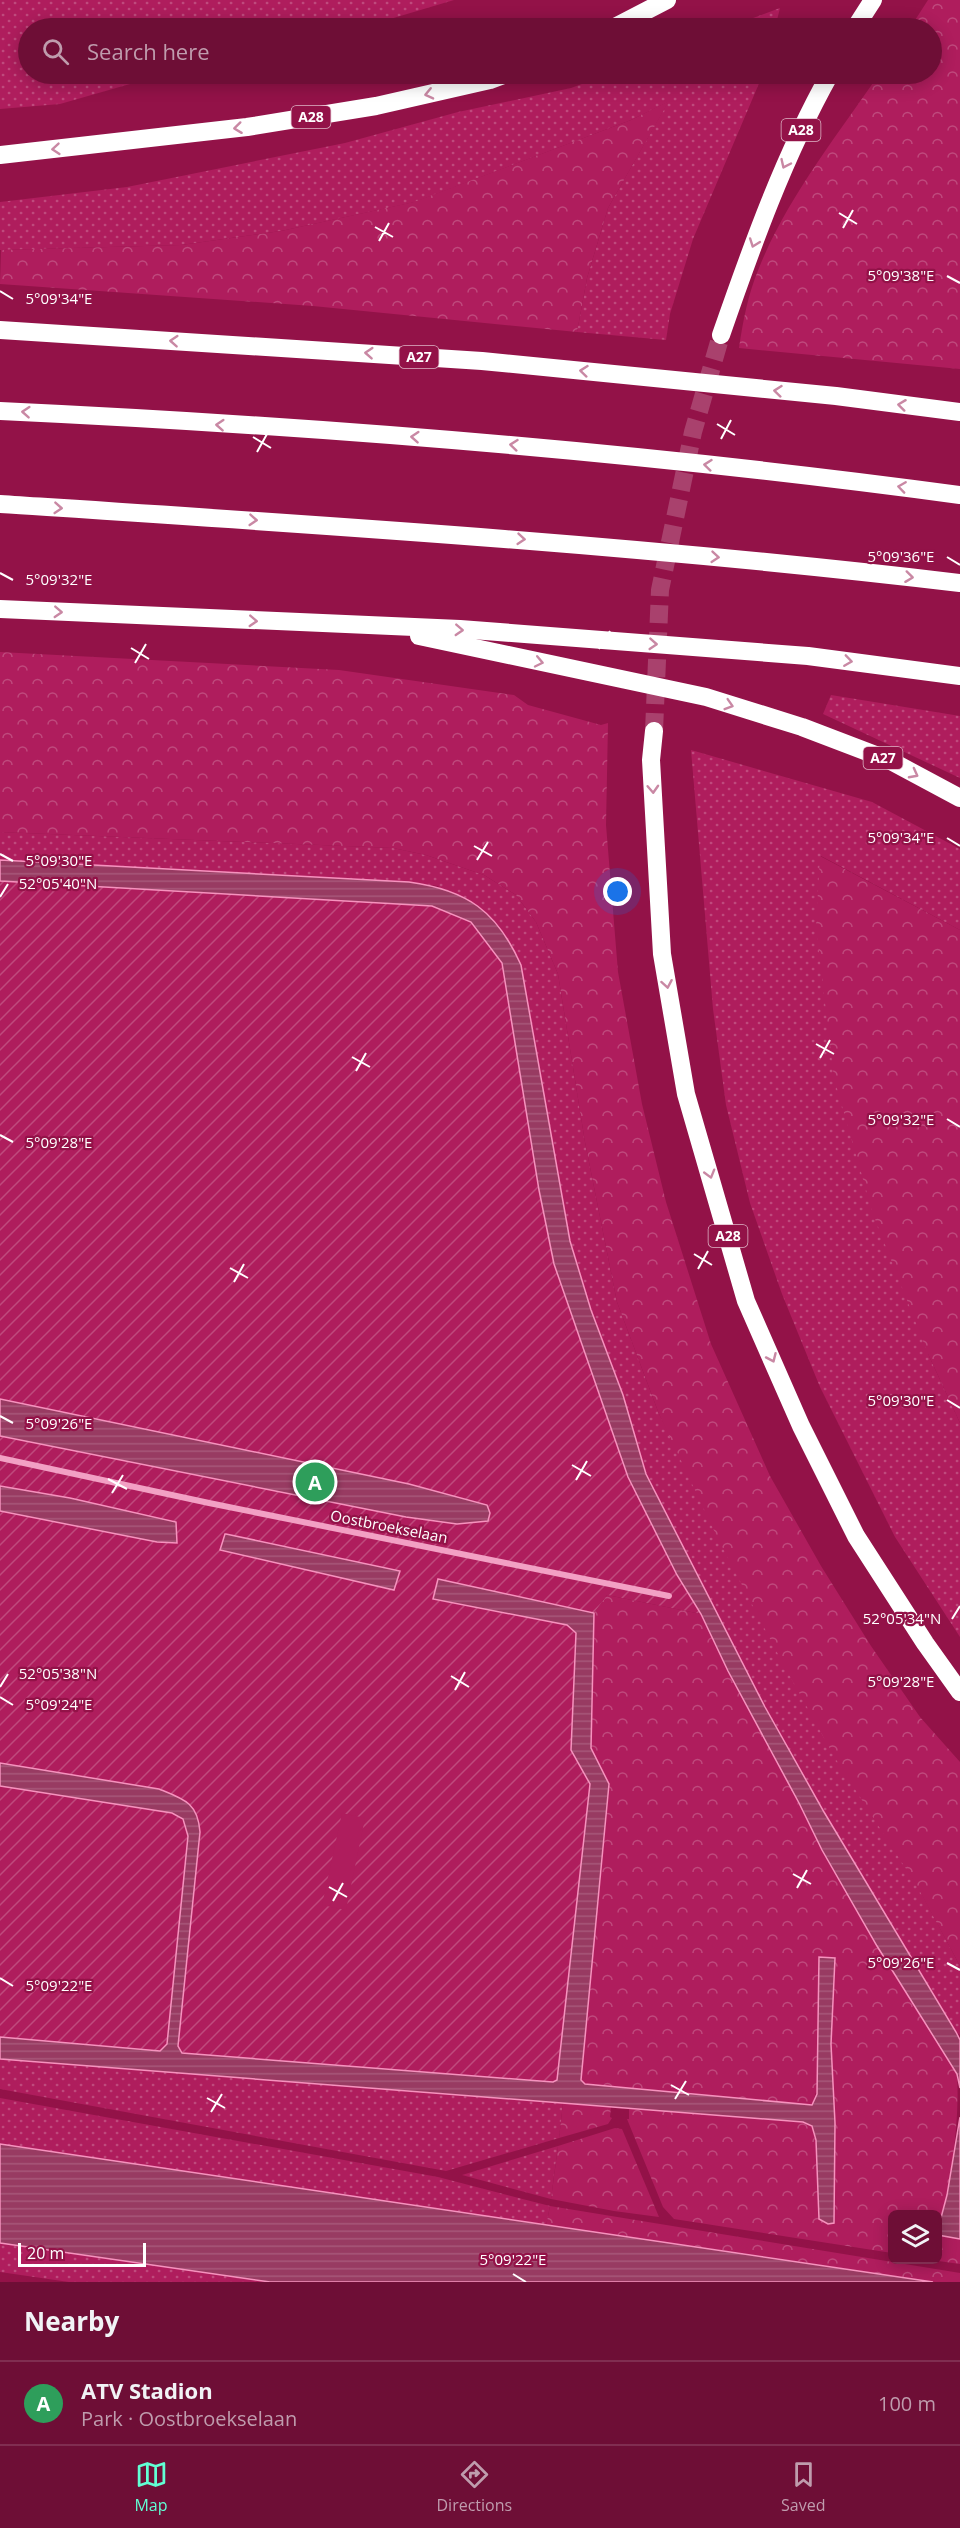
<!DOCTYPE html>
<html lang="en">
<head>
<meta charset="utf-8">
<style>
	body { margin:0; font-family:"Open Sans",sans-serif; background:#761c42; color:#f1f3f6 }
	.controls { position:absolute; right:18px; bottom:18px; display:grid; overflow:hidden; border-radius:9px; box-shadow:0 3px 15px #0003 }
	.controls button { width:54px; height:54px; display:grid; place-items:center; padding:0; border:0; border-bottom:2px solid #802e51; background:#6e0e36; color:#f1f3f6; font:30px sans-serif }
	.scale { position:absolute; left:18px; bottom:15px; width:128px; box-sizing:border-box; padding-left:6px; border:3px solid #fff; border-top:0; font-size:16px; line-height:21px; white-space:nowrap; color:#fff; -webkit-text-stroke:4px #931248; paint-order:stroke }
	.you { position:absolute; left:618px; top:892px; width:21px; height:21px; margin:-15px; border:4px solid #fff; border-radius:50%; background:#1a73e8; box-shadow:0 0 0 9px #1a73e833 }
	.badge { display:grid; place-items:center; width:39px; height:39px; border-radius:50%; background:#61ffd4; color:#fff; font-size:20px; font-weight:700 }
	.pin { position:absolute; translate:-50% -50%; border:3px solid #fff; box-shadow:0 2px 6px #0006 }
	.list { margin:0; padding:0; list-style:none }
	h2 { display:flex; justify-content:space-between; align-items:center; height:78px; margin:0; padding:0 24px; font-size:26px }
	h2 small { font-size:20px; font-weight:400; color:#bf9cad }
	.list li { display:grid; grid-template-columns:39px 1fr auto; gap:18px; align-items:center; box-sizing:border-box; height:84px; padding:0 24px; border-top:2px solid #802e51 }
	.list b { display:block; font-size:22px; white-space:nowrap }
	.list p { margin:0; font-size:20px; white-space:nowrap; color:#bf9cad }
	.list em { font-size:20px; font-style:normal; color:#bf9cad }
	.icon { flex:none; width:33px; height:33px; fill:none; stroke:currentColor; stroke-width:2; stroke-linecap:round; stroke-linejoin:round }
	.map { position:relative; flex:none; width:960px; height:2282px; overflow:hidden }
	.search { position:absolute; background:#6e0e36; box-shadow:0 3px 15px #0003; left:18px; right:18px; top:18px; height:66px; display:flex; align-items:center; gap:15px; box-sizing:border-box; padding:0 21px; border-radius:33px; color:#bf9cad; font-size:22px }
	.sheet { height:162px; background:#6e0e36 }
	nav { display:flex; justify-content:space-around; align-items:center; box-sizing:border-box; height:84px; border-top:2px solid #802e51; background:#6e0e36; font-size:16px; color:#bf9cad }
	nav a { display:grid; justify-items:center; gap:3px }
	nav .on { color:#61ffd4 }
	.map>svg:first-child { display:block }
	.grass { fill:url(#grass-dots) }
	.forest { fill:url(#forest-crowns) }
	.garden { fill:url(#garden-furrows) }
	.pitch { fill:#af1d5d }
	.water { fill:url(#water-rules); stroke:#f692be; stroke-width:1.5 }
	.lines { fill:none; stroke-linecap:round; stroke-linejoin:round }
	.highway-tunnel { stroke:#a9416d; stroke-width:18; stroke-dasharray:18 9; stroke-linecap:butt }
	.street { stroke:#f2a0c4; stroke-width:6 }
	.highway { stroke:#fff; stroke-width:18 }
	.oneway { stroke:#c988a4 }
	.ticks { fill:none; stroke:#fff; stroke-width:2 }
	.labels { text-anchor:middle; stroke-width:4.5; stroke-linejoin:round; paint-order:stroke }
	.shield { fill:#931248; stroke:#dfb8c8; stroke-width:1.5 }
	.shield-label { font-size:14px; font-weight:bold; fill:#fff }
	.street-label { font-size:15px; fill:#fff; stroke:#931248 }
	.ticks-label { font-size:15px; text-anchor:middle; fill:#fff; stroke:#931248; stroke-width:4.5; stroke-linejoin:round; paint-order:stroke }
</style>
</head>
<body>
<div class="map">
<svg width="960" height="2282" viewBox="0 0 960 2282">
	<defs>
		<pattern id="grass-dots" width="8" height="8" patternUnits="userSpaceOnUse" patternTransform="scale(1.5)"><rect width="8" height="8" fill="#af1d5d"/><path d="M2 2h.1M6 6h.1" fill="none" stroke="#bf4a7d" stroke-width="1.8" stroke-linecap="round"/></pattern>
		<pattern id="forest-crowns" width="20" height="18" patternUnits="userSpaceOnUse" patternTransform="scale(1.5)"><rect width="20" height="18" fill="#af1d5d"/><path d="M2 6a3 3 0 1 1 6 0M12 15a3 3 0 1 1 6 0" fill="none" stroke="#bf4a7d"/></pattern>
		<pattern id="garden-furrows" width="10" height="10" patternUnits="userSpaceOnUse" patternTransform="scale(1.5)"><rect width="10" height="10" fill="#af1d5d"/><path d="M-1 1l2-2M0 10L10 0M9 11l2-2" fill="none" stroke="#bf4a7d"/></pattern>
		<pattern id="water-rules" width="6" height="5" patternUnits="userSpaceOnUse" patternTransform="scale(1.5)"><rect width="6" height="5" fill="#983b62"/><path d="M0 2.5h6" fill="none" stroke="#a7587a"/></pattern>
	</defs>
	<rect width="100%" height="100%" fill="#931248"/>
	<!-- grass -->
	<g class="grass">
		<path d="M 0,0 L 454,0 L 360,28 L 28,28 L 28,74 L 165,74 L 60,104 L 0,109 Z"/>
		<path d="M 780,8 L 775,28 L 726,28 Z"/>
		<path d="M 609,74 L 763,74 L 693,239 L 670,314 L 666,340 L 577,332 L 587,278 L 608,208 L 668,102 L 631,120 L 415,202 L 281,231 L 181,245 L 0,250 L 0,202 L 127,187 L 345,143 L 458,112 L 571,88 Z"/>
		<path d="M 831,695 L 960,716 L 960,778 L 823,714 Z"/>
		<path d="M 691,750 L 872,802 L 960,849 L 960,930 L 821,856 L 929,1356 L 960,1423 L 960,1637 L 895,1537 L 820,1387 L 782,1294 L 750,1203 L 726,1105 L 713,1009 Z"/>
		<path d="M 0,832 L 393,848 L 426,855 L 484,875 L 516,895 L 536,922 L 558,974 L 585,1142 L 617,1302 L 659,1414 L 836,1758 L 917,1885 L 960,1966 L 960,2035 L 956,2032 L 824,1812 L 765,1707 L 646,1474 L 623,1395 L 591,1310 L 570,1241 L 521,965 L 438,886 L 409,882 L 0,860 Z"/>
		<path d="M 0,2059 L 563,2103 L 559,2138 L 446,2171 L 0,2089 Z"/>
		<path d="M 0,2098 L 438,2177 L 550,2206 L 546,2226 L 0,2144 Z"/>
		<path d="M 558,2146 L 551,2199 L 462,2175 Z"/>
		<path d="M 0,2243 L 270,2282 L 69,2282 L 0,2272 Z"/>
	</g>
	<!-- forest -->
	<g class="forest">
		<path d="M 928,0 L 960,0 L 960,369 L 739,348 C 743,321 748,294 759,268 C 787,198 837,136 879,74 L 932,74 L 932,28 L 910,28 Z"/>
		<path d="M 669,101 L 608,208 L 587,278 L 577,332 L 313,306 L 0,284 L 1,250 L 181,245 L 281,231 L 414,202 L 631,120 Z"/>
		<path d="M 0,652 L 339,670 L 514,695 L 528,705 L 601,725 L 608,723 L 606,825 L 618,972 L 642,1104 L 666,1202 L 711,1344 L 770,1476 L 821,1566 L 871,1646 L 920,1717 L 960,1762 L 960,1966 L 917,1886 L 835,1758 L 780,1658 L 718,1539 L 659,1414 L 617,1302 L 585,1142 L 558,974 L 536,922 L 516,895 L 484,875 L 426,855 L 393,848 L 0,832 Z"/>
		<path d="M 820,856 L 960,930 L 960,1423 L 929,1356 L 873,1214 L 834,1078 L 816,927 Z"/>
		<path d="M 607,1595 L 701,1614 L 728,1671 L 799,1803 L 822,1850 L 877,1946 L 957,2074 C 960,2121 951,2184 938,2229 L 938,2214 L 892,2214 L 892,2253 L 674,2219 L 663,2207 L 627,2119 L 629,2119 L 629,2108 L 803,2122 L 812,2126 L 834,2223 L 835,2123 L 831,2044 L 812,2105 L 585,2084 L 581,2079 L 608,1802 L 609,1784 L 591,1748 L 594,1613 Z"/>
		<path d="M 563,2103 L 611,2107 L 610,2117 L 612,2118 L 608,2124 L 559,2138 Z"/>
		<path d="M 615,2128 L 622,2129 L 659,2217 L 614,2211 L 551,2199 L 558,2146 Z"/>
		<path d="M 550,2206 L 960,2273 L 960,2282 L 933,2282 L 742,2253 L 546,2226 Z"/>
		<path d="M 938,2235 L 960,2239 L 960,2264 L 931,2260 L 938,2260 Z"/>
	</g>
	<!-- garden -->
	<g class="garden">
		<path d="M 0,881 L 432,906 L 471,922 L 502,963 L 539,1190 L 677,1575 L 701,1614 L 607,1595 L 594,1613 L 438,1579 L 433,1599 L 567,1625 L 576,1633 L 571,1750 L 590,1784 L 559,2077 L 553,2082 L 182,2053 L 178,2046 L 200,1822 L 159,1789 L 0,1763 L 0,1511 L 157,1542 L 177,1543 L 103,1507 L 0,1486 Z"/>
		<path d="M 0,1786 L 164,1811 C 179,1814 186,1820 188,1836 L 167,2044 L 160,2051 L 0,2037 Z"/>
	</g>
	<!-- pitch -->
	<path class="pitch" d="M 342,1813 L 365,1818 L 346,1910 L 322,1905 Z"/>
	<!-- water -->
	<g class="water">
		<path d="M 0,860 L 409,882 C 467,890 497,911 521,965 L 570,1241 L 591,1310 L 623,1395 L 646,1474 L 765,1707 L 824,1812 L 956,2032 L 960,2040 L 960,2088 L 957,2074 L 877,1946 L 822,1850 L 799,1803 L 728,1671 L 701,1614 L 677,1575 L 628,1477 L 554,1264 L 539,1190 L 502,963 L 471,922 L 432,906 L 0,881 Z"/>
		<path d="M 0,1399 L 409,1484 L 487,1505 L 490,1513 L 488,1521 L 457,1524 L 406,1517 L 0,1436 Z"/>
		<path d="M 0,1486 L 70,1498 L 176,1522 L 177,1543 L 157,1542 L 0,1511 Z"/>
		<path d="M 225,1534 L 226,1534 L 400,1571 L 394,1590 L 220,1550 Z"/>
		<path d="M 438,1579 L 594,1613 L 591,1748 L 609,1784 L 581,2080 L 585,2084 L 812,2105 L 817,2094 L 819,1957 L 835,1958 L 831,2044 L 835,2123 L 834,2223 L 828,2224 L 819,2219 L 816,2140 L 812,2126 L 803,2122 L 0,2059 L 0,2037 L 160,2051 L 167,2044 L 188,1836 L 183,1819 L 172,1813 L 0,1786 L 0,1763 L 159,1789 C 184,1799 198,1803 200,1832 L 178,2046 L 182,2053 L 553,2082 L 557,2080 L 590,1784 L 571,1750 L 576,1633 L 567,1625 L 433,1599 Z"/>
		<path d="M 960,2117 L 960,2239 L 938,2235 L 938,2229 L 947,2195 Z"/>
		<path d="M 0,2144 L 933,2282 L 270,2282 L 0,2243 Z"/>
	</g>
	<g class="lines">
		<!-- highway-tunnel -->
		<path class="highway-tunnel" d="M 654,731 L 660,590 L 693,432 L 721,335"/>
		<!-- street -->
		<path class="street" d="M 0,1458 L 209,1503 L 669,1596"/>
		<!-- highway -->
		<g class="highway">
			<path d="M 613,28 L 667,0"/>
			<path d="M 855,28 L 873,0"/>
			<path d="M 0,155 L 247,127 L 376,106 L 490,80 L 506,74"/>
			<path d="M 0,330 L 482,361 L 836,396 L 960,412"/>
			<path d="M 721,335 C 752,246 784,156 830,74"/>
			<path d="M 0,411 C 321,426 642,452 960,495"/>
			<path d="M 0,504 C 321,525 641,545 960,583"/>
			<path d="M 0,609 L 460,629 L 808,656 L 960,676"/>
			<path d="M 419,636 L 706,697 L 802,727 L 891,761 L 960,798"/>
			<path d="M 654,731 L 651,760 L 662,954 L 686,1094 L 746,1301 L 801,1426 L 856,1536 L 925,1643 L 960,1692"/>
		</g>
	</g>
	<!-- one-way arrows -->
	<defs><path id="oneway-chevron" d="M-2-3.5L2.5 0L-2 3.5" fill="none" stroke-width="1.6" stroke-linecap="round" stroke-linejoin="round" transform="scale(1.5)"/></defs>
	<g class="oneway">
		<use href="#oneway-chevron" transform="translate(429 94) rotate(167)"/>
		<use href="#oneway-chevron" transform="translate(238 128) rotate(173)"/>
		<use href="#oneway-chevron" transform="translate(56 149) rotate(175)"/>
		<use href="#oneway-chevron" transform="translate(785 164) rotate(115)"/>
		<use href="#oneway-chevron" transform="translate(754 243) rotate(110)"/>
		<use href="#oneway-chevron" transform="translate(174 341) rotate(-176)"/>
		<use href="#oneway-chevron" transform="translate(369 353) rotate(-176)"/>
		<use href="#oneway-chevron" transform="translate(584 371) rotate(-174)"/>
		<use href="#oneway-chevron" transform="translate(778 391) rotate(-174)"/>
		<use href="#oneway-chevron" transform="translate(902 405) rotate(-173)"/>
		<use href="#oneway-chevron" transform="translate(26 412) rotate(-176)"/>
		<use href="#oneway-chevron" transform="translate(220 425) rotate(-176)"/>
		<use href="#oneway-chevron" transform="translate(415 437) rotate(-176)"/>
		<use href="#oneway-chevron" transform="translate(514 445) rotate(-174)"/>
		<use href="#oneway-chevron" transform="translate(708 465) rotate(-174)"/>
		<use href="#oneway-chevron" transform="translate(902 487) rotate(-172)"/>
		<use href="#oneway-chevron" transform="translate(58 508) rotate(4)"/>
		<use href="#oneway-chevron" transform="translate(253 520) rotate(4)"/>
		<use href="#oneway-chevron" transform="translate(521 539) rotate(5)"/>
		<use href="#oneway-chevron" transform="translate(715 557) rotate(5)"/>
		<use href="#oneway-chevron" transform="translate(909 577) rotate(7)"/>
		<use href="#oneway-chevron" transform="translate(58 612) rotate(3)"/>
		<use href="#oneway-chevron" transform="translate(253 621) rotate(3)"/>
		<use href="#oneway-chevron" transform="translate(459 630) rotate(3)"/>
		<use href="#oneway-chevron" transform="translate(653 644) rotate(4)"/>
		<use href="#oneway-chevron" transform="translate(848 661) rotate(8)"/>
		<use href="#oneway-chevron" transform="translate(539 662) rotate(12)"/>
		<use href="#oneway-chevron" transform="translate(729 705) rotate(17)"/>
		<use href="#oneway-chevron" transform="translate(914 774) rotate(28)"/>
		<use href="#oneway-chevron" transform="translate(653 789) rotate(87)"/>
		<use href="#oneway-chevron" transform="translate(667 984) rotate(80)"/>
		<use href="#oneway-chevron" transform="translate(710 1174) rotate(74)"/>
		<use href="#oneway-chevron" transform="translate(772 1358) rotate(66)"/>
	</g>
	<!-- ticks -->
	<path class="ticks" d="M 839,213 L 857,224M 375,227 L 393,237M 843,228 L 853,210M 379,241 L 389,223M 947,276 L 960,283M 0,291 L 13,299M 717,424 L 735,435M 253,437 L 271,448M 721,439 L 731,420M 257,452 L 267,434M 947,557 L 960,565M 0,573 L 13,580M 595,635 L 613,646M 131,648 L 149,659M 599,649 L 610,631M 135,663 L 146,644M 947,838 L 960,846M 474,846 L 492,856M 0,854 L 13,861M 477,860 L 488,842M 0,897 L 8,884M 816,1044 L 834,1054M 352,1057 L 370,1067M 820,1058 L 830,1040M 356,1071 L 366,1053M 947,1119 L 960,1127M 0,1135 L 13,1142M 694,1254 L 712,1265M 230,1268 L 248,1278M 698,1269 L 708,1251M 234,1282 L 244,1264M 947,1400 L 960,1408M 0,1416 L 13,1423M 572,1465 L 591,1476M 108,1479 L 127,1489M 576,1480 L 587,1461M 112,1493 L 123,1475M 952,1619 L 960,1606M 451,1676 L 469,1687M 947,1682 L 960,1689M 0,1687 L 8,1674M 455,1690 L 465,1672M 0,1697 L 13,1705M 793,1874 L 811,1884M 329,1887 L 347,1897M 797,1888 L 807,1870M 333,1901 L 343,1883M 947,1963 L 960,1970M 0,1978 L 13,1986M 671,2085 L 689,2095M 207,2098 L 225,2108M 675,2099 L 686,2081M 211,2112 L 222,2094M 513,2274 L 526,2282"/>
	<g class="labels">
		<!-- shield labels -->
		<g class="shield">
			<rect x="291.5" y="106" width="39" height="22" rx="4.5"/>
			<rect x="781.5" y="119" width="39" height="22" rx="4.5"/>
			<rect x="399.5" y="346" width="39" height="22" rx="4.5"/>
			<rect x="863.5" y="747" width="39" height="22" rx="4.5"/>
			<rect x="708.5" y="1225" width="39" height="22" rx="4.5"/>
		</g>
		<g class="shield-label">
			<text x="311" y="122">A28</text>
			<text x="801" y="135">A28</text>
			<text x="419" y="362">A27</text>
			<text x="883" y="763">A27</text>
			<text x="728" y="1241">A28</text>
		</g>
		<!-- street labels -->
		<g class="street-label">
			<text transform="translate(389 1527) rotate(11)" y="5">Oostbroekselaan</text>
		</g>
	</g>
	<g class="ticks-label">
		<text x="901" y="281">5°09'38"E</text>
		<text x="59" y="304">5°09'34"E</text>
		<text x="901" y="562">5°09'36"E</text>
		<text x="59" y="585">5°09'32"E</text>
		<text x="901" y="843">5°09'34"E</text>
		<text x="59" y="866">5°09'30"E</text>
		<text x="58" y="889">52°05'40"N</text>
		<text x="901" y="1125">5°09'32"E</text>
		<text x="59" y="1148">5°09'28"E</text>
		<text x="901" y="1406">5°09'30"E</text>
		<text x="59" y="1429">5°09'26"E</text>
		<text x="902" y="1624">52°05'34"N</text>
		<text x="58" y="1679">52°05'38"N</text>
		<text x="901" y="1687">5°09'28"E</text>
		<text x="59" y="1710">5°09'24"E</text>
		<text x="901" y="1968">5°09'26"E</text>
		<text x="59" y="1991">5°09'22"E</text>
		<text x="513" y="2265">5°09'22"E</text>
	</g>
</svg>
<div class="controls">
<button><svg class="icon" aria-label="layers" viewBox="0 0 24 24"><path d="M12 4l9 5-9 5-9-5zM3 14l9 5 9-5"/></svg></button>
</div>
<div class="scale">20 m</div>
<div class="you"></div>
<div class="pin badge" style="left:315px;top:1482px;background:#2e9e5b">A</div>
<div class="search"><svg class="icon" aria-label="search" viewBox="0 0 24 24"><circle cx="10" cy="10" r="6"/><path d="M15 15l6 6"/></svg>Search here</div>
</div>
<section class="sheet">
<h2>Nearby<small></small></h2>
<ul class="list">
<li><span class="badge" style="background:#2e9e5b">A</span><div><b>ATV Stadion</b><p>Park · Oostbroekselaan</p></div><em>100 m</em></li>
</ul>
</section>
<nav>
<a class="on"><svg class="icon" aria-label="map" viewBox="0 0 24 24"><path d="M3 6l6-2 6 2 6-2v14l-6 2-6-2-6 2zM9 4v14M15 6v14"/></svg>Map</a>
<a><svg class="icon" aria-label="directions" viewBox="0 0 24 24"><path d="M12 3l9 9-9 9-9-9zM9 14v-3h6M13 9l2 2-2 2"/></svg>Directions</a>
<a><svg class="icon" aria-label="saved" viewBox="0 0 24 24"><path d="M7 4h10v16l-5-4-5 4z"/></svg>Saved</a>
</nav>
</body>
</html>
